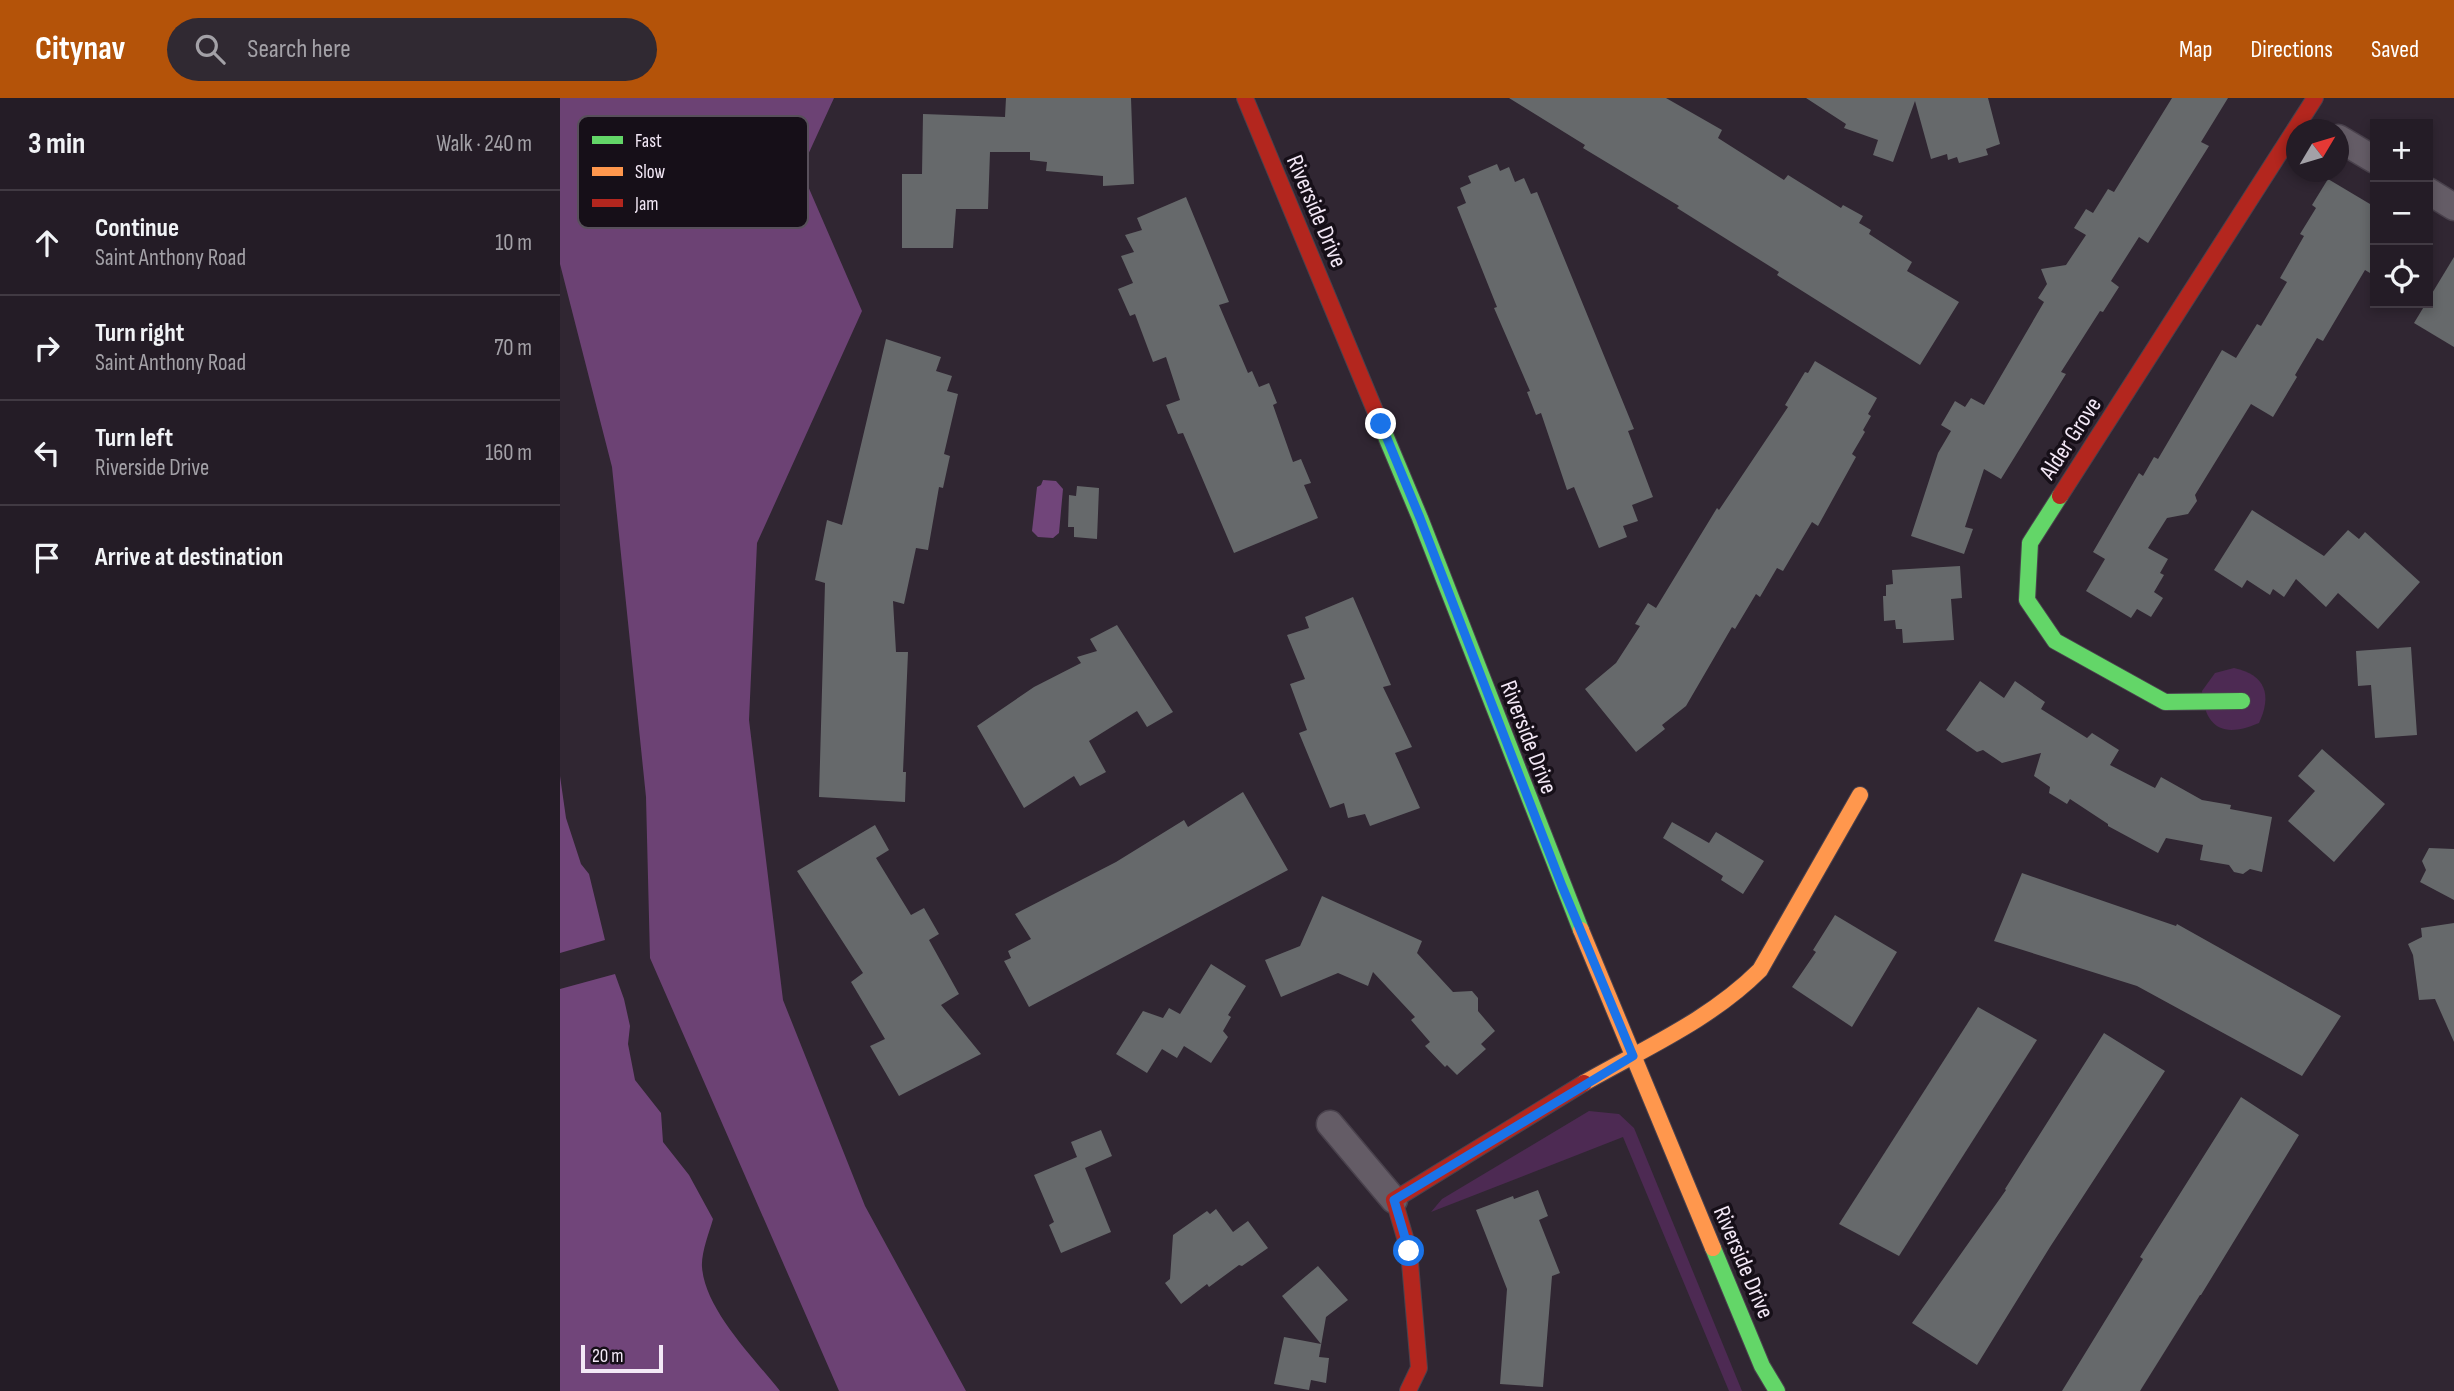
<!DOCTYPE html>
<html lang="en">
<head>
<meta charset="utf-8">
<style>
	body { margin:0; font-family:"Sofia Sans Condensed",sans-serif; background:#302932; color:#f1f3f6 }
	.controls { position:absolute; right:21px; top:21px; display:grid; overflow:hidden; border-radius:0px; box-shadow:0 4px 10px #0003 }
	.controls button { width:63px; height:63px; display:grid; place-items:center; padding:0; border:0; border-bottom:2px solid #413a43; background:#241c26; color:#f1f3f6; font:35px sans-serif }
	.compass { position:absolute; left:1726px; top:21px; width:63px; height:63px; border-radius:50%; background:#241c26; box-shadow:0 4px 10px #0003; rotate:52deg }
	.scale { position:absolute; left:21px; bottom:18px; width:82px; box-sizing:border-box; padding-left:7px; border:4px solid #f3e8f6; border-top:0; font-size:19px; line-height:24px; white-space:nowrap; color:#f3e8f6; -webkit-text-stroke:5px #160f18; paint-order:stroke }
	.stop { position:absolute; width:21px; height:21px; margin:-16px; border:5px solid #1a73e8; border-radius:50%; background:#fff }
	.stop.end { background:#1a73e8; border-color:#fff; box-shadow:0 2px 7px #0008 }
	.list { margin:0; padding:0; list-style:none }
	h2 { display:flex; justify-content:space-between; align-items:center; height:91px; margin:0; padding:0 28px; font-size:30px }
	h2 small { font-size:23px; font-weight:400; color:#a3a1a7 }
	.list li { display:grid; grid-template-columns:46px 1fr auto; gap:21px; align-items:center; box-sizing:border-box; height:105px; padding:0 28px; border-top:2px solid #413a43 }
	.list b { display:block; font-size:26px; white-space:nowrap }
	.list p { margin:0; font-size:23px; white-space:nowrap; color:#a3a1a7 }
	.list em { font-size:23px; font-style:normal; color:#a3a1a7 }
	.icon { flex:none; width:38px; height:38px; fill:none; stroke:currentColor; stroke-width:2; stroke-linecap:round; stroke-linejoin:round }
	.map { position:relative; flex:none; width:1894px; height:1293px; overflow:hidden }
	header { display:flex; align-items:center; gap:42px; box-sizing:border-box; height:98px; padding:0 35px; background:#b45309; color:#fff }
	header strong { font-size:33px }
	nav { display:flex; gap:38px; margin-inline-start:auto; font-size:24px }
	.search { width:490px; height:63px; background:#302932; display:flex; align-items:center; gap:18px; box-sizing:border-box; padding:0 24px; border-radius:38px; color:#a3a1a7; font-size:26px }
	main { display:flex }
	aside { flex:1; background:#241c26 }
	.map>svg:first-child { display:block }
	.green { fill:#4d2a53 }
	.forest { fill:#6c4274 }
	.water { fill:#71457a }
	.building { fill:#66696b }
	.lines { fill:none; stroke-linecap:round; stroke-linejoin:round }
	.street-casing { stroke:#4a424d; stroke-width:29 }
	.fast-casing { stroke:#4a424d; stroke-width:18 }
	.slow-casing { stroke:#4a424d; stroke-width:18 }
	.jam-casing { stroke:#4a424d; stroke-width:18 }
	.street { stroke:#645c66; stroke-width:26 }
	.fast { stroke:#63d668; stroke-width:16 }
	.slow { stroke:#ff974d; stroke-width:16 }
	.jam { stroke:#b3261e; stroke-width:16 }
	.route { stroke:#1a73e8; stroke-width:9 }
	.labels { text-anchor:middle; stroke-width:7; stroke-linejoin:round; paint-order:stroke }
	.street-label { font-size:24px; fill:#f3e8f6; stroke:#160f18 }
	.key { fill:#160f18; stroke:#58505b; stroke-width:2 }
	.key-label { font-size:19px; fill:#f3e8f6 }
</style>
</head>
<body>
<header>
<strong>Citynav</strong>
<div class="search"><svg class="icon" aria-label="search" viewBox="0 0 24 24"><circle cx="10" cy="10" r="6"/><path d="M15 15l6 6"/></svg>Search here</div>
<nav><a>Map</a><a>Directions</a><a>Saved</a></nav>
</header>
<main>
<aside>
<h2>3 min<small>Walk · 240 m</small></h2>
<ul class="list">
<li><svg class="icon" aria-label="ahead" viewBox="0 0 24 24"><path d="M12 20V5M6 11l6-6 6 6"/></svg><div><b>Continue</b><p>Saint Anthony Road</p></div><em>10 m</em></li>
<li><svg class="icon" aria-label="right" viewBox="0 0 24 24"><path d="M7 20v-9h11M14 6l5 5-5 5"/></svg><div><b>Turn right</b><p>Saint Anthony Road</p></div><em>70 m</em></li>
<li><svg class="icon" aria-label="left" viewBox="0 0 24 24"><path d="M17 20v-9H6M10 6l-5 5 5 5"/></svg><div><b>Turn left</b><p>Riverside Drive</p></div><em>160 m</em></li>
<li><svg class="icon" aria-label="arrive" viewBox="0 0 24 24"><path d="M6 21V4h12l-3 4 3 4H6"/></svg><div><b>Arrive at destination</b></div></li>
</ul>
</aside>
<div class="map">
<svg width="1894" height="1293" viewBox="0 0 1894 1293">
	<rect width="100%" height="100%" fill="#302632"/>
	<!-- green -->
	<g class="green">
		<path d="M 1674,570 C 1706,577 1712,597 1699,625 C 1664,640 1645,631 1642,593 L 1655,575 Z"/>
		<path d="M 1029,1013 L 1059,1016 L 1074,1030 L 1182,1293 L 1169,1293 L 1063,1039 L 871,1114 L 882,1101 Z"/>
	</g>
	<!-- forest -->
	<path class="forest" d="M 0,0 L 274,0 L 241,72 L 302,213 L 197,445 L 189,622 L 223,902 L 305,1108 L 406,1293 L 279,1293 L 90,860 L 86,699 L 52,369 L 0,166 Z"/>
	<!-- water -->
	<g class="water">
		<path d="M 483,382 L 496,383 L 503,391 L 499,435 L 493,440 L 478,439 L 472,433 L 477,389 L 481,387 Z"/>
		<path d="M 0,678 L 6,720 L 21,766 L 29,776 L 45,842 L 0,855 Z"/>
		<path d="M 55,876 L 64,901 L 70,928 L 68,946 L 75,982 L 101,1015 L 103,1044 L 129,1077 L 153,1121 C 149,1135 141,1155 142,1169 C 145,1212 194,1260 220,1293 L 0,1293 L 0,891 Z"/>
	</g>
	<!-- building -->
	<g class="building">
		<path d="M 446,0 L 571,0 L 574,86 L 543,88 L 543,78 L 486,73 L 487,64 L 470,62 L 470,54 L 430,54 L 428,111 L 396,111 L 393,150 L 342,150 L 342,76 L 362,76 L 363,16 L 445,19 Z"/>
		<path d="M 949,0 L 1106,0 L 1162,32 L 1158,40 L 1224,82 L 1228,77 L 1281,110 L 1283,107 L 1303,118 L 1299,125 L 1311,132 L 1309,136 L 1352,164 L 1347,173 L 1399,204 L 1360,267 L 1217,177 L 1219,174 L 1117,110 L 1119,108 L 1023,50 L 1025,47 Z"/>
		<path d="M 1246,0 L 1428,0 L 1440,46 L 1426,51 L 1428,57 L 1399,65 L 1397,59 L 1388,62 L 1387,56 L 1371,61 L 1355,3 L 1333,64 L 1313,57 L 1318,42 L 1284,30 L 1286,26 Z"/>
		<path d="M 1612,0 L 1668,0 L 1641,44 L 1649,48 L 1588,145 L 1579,139 L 1551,183 L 1559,189 L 1543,214 L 1540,213 L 1501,274 L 1506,276 L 1441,381 L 1424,371 L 1405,429 L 1413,431 L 1404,456 L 1351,438 L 1378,355 L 1391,333 L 1381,327 L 1395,303 L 1405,309 L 1411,300 L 1424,307 L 1484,204 L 1478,200 L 1487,186 L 1481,171 L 1506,167 L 1526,137 L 1514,130 L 1526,111 L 1533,115 L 1548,91 L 1554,94 Z"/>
		<path d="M 937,66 L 940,73 L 949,69 L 955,84 L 964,80 L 971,96 L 977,94 L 1074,331 L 1068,333 L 1093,399 L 1072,407 L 1078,423 L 1063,428 L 1067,439 L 1039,450 L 1014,389 L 1007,392 L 981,315 L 976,317 L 967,294 L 970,293 L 934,210 L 937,209 L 897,109 L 906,105 L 900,90 L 911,85 L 908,78 Z"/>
		<path d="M 1768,81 L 1815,109 L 1815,178 L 1805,172 L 1763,243 L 1757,240 L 1735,277 L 1737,279 L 1713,319 L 1691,306 L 1635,397 L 1637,403 L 1628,416 L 1607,420 L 1588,450 L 1608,461 L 1600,475 L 1604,477 L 1594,494 L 1603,500 L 1591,519 L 1577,511 L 1571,520 L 1526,493 L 1545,461 L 1533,454 L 1579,375 L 1583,378 L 1594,359 L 1598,361 L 1662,252 L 1676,260 L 1697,226 L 1701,228 L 1727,184 L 1720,180 L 1744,138 L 1740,136 L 1756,110 L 1752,107 Z"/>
		<path d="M 626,99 L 669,204 L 659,207 L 688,275 L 692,273 L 699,289 L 709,285 L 717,305 L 713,307 L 733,364 L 741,361 L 751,385 L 744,387 L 758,420 L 674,455 L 623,335 L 618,336 L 606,307 L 620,302 L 606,259 L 593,264 L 575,216 L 570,218 L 558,191 L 573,185 L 561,158 L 574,154 L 565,137 L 582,132 L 577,120 Z"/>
		<path d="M 1894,159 L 1894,249 L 1854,225 Z"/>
		<path d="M 326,241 L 381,259 L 376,273 L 392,278 L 387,293 L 398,296 L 384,356 L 390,358 L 383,390 L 379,389 L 368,452 L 356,450 L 344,506 L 333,503 L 336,554 L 348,554 L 343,674 L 346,674 L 345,704 L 259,699 L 265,485 L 255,482 L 267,422 L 282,427 Z"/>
		<path d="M 1255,263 L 1317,300 L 1308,316 L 1311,318 L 1303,332 L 1305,334 L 1292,356 L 1296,359 L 1258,428 L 1252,424 L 1223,473 L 1217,470 L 1200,499 L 1196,496 L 1175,531 L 1172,529 L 1126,608 L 1102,627 L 1105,631 L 1076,654 L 1025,591 L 1056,565 L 1080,528 L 1075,526 L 1088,505 L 1096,510 L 1157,410 L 1159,412 L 1228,309 L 1225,307 L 1245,274 L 1248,275 Z"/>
		<path d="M 517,388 L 539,390 L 537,441 L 514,439 L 514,429 L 508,429 L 509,397 L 516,398 Z"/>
		<path d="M 1692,412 L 1764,458 L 1788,432 L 1799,441 L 1805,434 L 1860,484 L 1818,531 L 1778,495 L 1766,509 L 1736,481 L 1724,499 L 1713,491 L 1710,497 L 1687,482 L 1682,490 L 1654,472 Z"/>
		<path d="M 1400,468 L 1402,500 L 1391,501 L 1394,542 L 1343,545 L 1342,531 L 1336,531 L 1335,522 L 1324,523 L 1323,498 L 1326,498 L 1326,487 L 1333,486 L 1332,472 Z"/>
		<path d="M 793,499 L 831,587 L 823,589 L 852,649 L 835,655 L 860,710 L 810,728 L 805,716 L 788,720 L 784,705 L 770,710 L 739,635 L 747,632 L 730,586 L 745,581 L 727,537 L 749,530 L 745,519 Z"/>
		<path d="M 557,527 L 613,614 L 587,629 L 577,613 L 529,643 L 546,674 L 520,688 L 514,678 L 464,710 L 417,628 L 474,589 L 521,565 L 517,559 L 537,553 L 530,541 Z"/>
		<path d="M 1851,549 L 1857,637 L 1815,640 L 1811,587 L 1798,588 L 1796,553 Z"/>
		<path d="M 1420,583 L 1444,600 L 1455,583 L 1485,604 L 1481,611 L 1527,640 L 1532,635 L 1559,652 L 1550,667 L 1595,690 L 1601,679 L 1642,702 L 1671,707 L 1670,711 L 1712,719 L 1702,774 L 1690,771 L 1683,776 L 1674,774 L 1669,767 L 1640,762 L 1643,747 L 1606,740 L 1598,755 L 1548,728 L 1548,726 L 1510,701 L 1507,706 L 1489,695 L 1490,689 L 1474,678 L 1481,655 L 1442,665 L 1423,652 L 1417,654 L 1386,632 Z"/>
		<path d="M 1762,651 L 1825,706 L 1774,764 L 1728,723 L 1755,693 L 1738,678 Z"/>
		<path d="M 683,694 L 728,772 L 469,909 L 444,863 L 451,860 L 448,853 L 471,841 L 455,816 L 556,764 L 624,722 L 628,729 Z"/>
		<path d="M 1112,724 L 1149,745 L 1156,734 L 1204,763 L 1183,796 L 1161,782 L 1163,778 L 1103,740 Z"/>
		<path d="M 315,727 L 329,752 L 316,760 L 351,817 L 364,810 L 379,836 L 369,842 L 399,896 L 381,907 L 421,956 L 339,998 L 310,948 L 325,941 L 291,884 L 303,875 L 237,773 Z"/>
		<path d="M 1869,750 L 1894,751 L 1894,802 L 1860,784 L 1866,772 L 1862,763 Z"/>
		<path d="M 1462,775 L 1616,828 L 1617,826 L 1781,918 L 1742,978 L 1577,888 L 1434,843 Z"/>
		<path d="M 762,798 L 862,843 L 857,855 L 893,894 L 912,893 L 918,900 L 918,913 L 935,933 L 921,946 L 926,951 L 897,977 L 887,967 L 885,969 L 865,948 L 870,944 L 851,922 L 855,919 L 813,874 L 808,888 L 778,875 L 721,899 L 705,862 L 740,848 Z"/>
		<path d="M 1275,817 L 1337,854 L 1292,929 L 1232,889 L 1256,854 L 1253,852 Z"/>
		<path d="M 1894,825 L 1894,944 L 1875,901 L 1859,902 L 1853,857 L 1848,846 L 1862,839 L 1861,830 Z"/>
		<path d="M 651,866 L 686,888 L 668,917 L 671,919 L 663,933 L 668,939 L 651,965 L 624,948 L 617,960 L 602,951 L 587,975 L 556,956 L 583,913 L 603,920 L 609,910 L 620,916 Z"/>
		<path d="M 1418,909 L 1477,942 L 1339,1158 L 1279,1126 Z"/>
		<path d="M 1544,935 L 1605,973 L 1490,1149 L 1417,1267 L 1352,1225 L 1446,1092 L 1445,1091 Z"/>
		<path d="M 1681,999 L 1739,1037 L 1641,1197 L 1640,1197 L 1580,1293 L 1502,1293 L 1583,1161 L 1580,1159 Z"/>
		<path d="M 541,1032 L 552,1058 L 525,1070 L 551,1134 L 501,1155 L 489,1127 L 494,1124 L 474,1077 L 517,1059 L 511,1044 Z"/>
		<path d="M 978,1092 L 988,1118 L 979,1122 L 1000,1175 L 992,1178 L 983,1289 L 940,1286 L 947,1191 L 916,1112 L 953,1098 L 954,1101 Z"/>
		<path d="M 656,1111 L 673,1134 L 688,1123 L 708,1150 L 682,1168 L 679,1167 L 649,1189 L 647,1186 L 621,1206 L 605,1185 L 610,1181 L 613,1137 L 647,1113 L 650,1116 Z"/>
		<path d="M 758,1168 L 788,1202 L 766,1219 L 759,1259 L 769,1260 L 766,1285 L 751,1282 L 749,1292 L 714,1286 L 724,1239 L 761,1246 L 722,1198 Z"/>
	</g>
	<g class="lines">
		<!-- street casing -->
		<g class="street-casing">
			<g id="street">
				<path d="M 1778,40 L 1815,62"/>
				<path d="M 1868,93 L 1894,109"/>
				<path d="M 770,1026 L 834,1102"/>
			</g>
		</g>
		<!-- fast casing -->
		<g class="fast-casing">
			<g id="fast">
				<path d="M 821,327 L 860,420 L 1021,832"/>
				<path d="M 1500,398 L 1470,445 L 1467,502 L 1495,543 L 1605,604 L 1682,603"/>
				<path d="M 1153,1150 L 1202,1268 L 1217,1293"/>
			</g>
		</g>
		<!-- slow casing -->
		<g class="slow-casing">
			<g id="slow">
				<path d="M 1021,832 L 1153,1150"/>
				<path d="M 1024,985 C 1085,950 1150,922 1200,872 L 1300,697"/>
			</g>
		</g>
		<!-- jam casing -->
		<g class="jam-casing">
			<g id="jam">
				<path d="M 685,0 L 821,327"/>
				<path d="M 1500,398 L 1755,0"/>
				<path d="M 848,1293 L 859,1270 L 849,1153 L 834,1102 L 1024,985"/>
			</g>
		</g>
		<!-- street -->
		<use href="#street" class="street"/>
		<!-- fast -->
		<use href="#fast" class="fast"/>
		<!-- slow -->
		<use href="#slow" class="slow"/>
		<!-- jam -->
		<use href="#jam" class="jam"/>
	</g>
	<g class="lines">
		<!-- route -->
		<path class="route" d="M 821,326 L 860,420 L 1002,788 L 1073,958 L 834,1102 L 849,1153"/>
	</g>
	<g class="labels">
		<!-- street labels -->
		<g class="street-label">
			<text transform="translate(757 113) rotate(67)" y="8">Riverside Drive</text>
			<text transform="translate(1510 340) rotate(-57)" y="8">Alder Grove</text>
			<text transform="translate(969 639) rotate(69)" y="8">Riverside Drive</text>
			<text transform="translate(1184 1164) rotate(67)" y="8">Riverside Drive</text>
		</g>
	</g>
	<!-- legend -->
	<rect x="18" y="18" width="230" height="112" rx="10" class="key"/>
	<rect x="32" y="38" width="31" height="8" fill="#63d668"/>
	<rect x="32" y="69" width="31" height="9" fill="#ff974d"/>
	<rect x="32" y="101" width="31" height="8" fill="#b3261e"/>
	<g class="key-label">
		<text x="75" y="49">Fast</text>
		<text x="75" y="80">Slow</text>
		<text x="75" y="112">Jam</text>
	</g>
</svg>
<div class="controls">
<button>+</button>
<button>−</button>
<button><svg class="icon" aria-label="locate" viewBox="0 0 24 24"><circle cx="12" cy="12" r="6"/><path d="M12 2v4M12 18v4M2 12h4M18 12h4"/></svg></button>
</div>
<svg class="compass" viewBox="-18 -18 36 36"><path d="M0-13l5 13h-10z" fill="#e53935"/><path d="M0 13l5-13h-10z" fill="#a3a1a7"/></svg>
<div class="scale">20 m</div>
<div class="stop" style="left:849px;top:1153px"></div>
<div class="stop end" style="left:821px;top:326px"></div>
</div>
</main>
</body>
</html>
